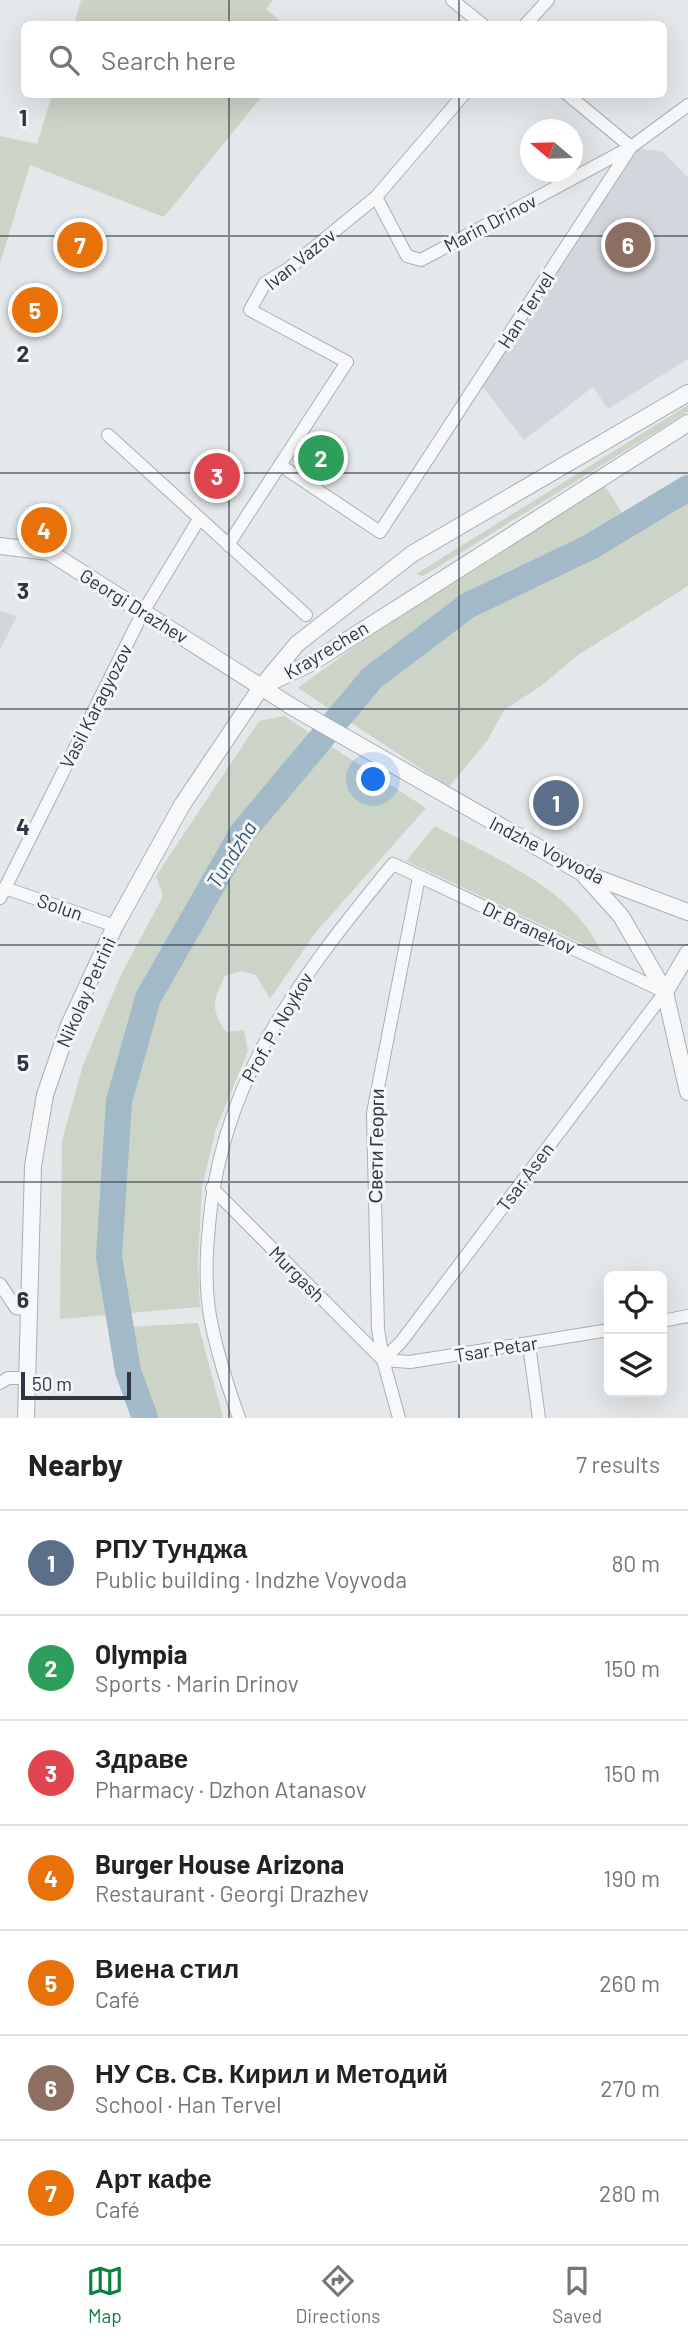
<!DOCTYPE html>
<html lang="en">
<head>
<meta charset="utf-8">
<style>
	body { margin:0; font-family:Barlow,sans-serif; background:#f6f6f6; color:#222 }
	.controls { position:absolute; right:21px; bottom:21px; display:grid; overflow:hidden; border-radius:10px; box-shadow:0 7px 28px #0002 }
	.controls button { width:63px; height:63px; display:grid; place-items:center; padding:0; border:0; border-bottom:2px solid #e0e0e0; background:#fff; color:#222; font:35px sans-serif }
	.compass { position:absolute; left:520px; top:119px; width:63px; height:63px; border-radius:50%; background:#fff; box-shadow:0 7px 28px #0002; rotate:289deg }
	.scale { position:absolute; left:21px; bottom:18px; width:110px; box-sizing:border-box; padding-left:7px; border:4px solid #2d3743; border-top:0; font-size:19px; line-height:24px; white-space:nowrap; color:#2d3743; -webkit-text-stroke:5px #f4f6f8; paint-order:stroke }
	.you { position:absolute; left:374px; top:780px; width:24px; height:24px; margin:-18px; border:5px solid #fff; border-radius:50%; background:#1a73e8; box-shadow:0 0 0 10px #1a73e833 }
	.badge { display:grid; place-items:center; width:46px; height:46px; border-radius:50%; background:#0b8043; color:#fff; font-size:23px; font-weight:700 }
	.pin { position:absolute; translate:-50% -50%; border:4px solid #fff; box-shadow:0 2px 7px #0006 }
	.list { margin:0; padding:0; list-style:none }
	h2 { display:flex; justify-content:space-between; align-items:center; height:91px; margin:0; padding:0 28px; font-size:30px }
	h2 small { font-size:23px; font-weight:400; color:#767676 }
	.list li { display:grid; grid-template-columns:46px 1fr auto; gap:21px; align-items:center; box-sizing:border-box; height:105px; padding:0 28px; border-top:2px solid #e0e0e0 }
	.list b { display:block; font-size:26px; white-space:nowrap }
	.list p { margin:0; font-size:23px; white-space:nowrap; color:#767676 }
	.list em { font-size:23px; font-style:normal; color:#767676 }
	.icon { flex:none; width:38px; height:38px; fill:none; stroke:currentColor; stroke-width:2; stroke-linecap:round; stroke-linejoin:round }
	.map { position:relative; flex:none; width:688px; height:1418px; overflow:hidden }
	.search { position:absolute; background:#fff; box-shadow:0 7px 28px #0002; left:21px; right:21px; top:21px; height:77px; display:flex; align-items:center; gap:18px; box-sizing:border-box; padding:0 24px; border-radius:10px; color:#767676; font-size:26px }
	.sheet { height:826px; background:#fff }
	nav { display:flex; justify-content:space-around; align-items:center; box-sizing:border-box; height:98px; border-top:2px solid #e0e0e0; background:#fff; font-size:19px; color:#767676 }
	nav a { display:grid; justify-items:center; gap:4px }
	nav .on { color:#0b8043 }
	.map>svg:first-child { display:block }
	.built { fill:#d2d7dd }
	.green { fill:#cbd4c6 }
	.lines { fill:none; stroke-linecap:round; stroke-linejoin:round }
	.river { stroke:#a2b9c8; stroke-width:26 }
	.minor-casing { stroke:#a9afb5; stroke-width:14 }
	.tertiary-casing { stroke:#a9afb5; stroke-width:18 }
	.minor { stroke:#f7f8f9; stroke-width:12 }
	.tertiary { stroke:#f7f8f9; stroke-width:16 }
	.grid { fill:none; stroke:#2d3743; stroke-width:2; stroke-opacity:0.55 }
	.labels { text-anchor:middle; stroke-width:6; stroke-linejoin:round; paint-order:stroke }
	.street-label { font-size:19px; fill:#2d3743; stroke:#f4f6f8 }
	.water-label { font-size:21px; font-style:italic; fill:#395a74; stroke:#f4f6f8 }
	.grid-label { font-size:23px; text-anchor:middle; font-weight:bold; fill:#2d3743; stroke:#f4f6f8; stroke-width:6; stroke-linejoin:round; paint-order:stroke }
</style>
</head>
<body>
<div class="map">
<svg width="688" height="1418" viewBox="0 0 688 1418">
	<rect width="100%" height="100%" fill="#e4e8eb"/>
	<!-- built -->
	<g class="built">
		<path d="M 631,147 L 663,152 L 688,178 L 688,359 L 608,409 L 593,387 L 524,440 L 479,382 Z"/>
		<path d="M 0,611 L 17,616 L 0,650 Z"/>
	</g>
	<!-- green -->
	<g class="green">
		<path d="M 81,0 L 273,0 L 266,9 L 284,24 L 74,24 Z"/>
		<path d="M 52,95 L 52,94 L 263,95 L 164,217 L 30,165 L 0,263 L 0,136 L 37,144 Z"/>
		<path d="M 688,405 L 688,412 L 423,576 L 416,574 Z"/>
		<path d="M 688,478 L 688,586 L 578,655 L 541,686 L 504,710 L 487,741 L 449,787 L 298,688 L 450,577 L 601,480 L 624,516 Z"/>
		<path d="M 284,716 L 426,808 L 316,932 L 270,999 L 256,975 L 241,971 L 225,976 C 213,1001 210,1008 226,1032 L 244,1030 L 248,1051 L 216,1129 L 202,1187 L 198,1262 L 200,1307 L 60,1319 L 62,1141 L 83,1065 L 120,977 L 163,896 L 156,876 L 259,721 Z"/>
		<path d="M 435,826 C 495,859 572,887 602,953 L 406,861 Z"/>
		<path d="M 198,1323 L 223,1418 L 135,1418 L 121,1377 L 114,1328 Z"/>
	</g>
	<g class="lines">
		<!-- river -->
		<path class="river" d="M 145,1418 L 128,1371 L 109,1257 L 119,1101 L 148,998 L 242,833 L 372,678 L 467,606 L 590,547 L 688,488"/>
		<!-- minor casing -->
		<g class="minor-casing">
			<g id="minor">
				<path d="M 452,0 L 482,24"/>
				<path d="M 526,24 L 548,0"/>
				<path d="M 376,197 L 407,256 L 421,260 L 631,147 L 567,94"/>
				<path d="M 108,435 L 306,615"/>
				<path d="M 280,465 L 380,532 L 631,147 L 688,105"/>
				<path d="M 228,545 L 347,362 L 250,310 L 265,283 L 288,269 L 376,197 L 464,94"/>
				<path d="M 5,888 L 115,926"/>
				<path d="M 0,898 L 143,612 L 199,519"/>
				<path d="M 212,1188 L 383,1360"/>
				<path d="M 0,1284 L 16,1308 L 29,1310"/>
				<path d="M 662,1321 L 688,1316"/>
				<path d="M 529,1345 L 539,1418"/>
				<path d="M 383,1360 L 410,1362 L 609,1330"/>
				<path d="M 0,1383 L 8,1378 L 28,1378"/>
				<path d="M 239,1418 C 227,1384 216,1351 210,1316 C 205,1287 206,1256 209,1226 C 221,1078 302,975 393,864 L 665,992 L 401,1342 L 383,1360"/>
				<path d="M 399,1418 L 383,1360 L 378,1329 L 373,1113 L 419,877"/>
			</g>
		</g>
		<!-- tertiary casing -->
		<g class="tertiary-casing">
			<g id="tertiary">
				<path d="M 0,546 L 49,552 L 294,708 L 581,872 L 688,912"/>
				<path d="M 267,684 L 313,662 L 688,423"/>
				<path d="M 584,875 L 621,916 L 665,992 L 688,1092"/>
				<path d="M 665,992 L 688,953"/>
				<path d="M 26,1418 L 33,1166 L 45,1095 L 69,1025 L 115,926 L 182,805 L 262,686 L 297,644 L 412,554 L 688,393"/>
			</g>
		</g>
		<!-- minor -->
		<use href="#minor" class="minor"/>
		<!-- tertiary -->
		<use href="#tertiary" class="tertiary"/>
	</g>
	<!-- grid -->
	<path class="grid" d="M 229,0 L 229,24M 459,0 L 459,24M 229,94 L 229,1418M 459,94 L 459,1418M 0,236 L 688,236M 0,473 L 688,473M 0,709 L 688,709M 0,945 L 688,945M 0,1182 L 688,1182"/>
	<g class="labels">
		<!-- street labels -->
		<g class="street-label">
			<text transform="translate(490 223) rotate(-28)" y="7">Marin Drinov</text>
			<text transform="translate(300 259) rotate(-39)" y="7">Ivan Vazov</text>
			<text transform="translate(526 310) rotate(-57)" y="7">Han Tervel</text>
			<text transform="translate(134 606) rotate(32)" y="7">Georgi Drazhev</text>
			<text transform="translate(326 650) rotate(-31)" y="7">Krayrechen</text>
			<text transform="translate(96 706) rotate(-63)" y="7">Vasil Karagyozov</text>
			<text transform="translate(547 850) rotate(27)" y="7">Indzhe Voyvoda</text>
			<text transform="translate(60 907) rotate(19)" y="7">Solun</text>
			<text transform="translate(529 928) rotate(25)" y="7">Dr Branekov</text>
			<text transform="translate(86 992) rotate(-66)" y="7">Nikolay Petrini</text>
			<text transform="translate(277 1027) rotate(-60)" y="7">Prof. P. Noykov</text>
			<text transform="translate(376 1146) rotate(-89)" y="7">Свети Георги</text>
			<text transform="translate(525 1177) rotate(-53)" y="7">Tsar Asen</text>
			<text transform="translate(297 1274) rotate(45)" y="7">Murgash</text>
			<text transform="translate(496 1349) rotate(-9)" y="7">Tsar Petar</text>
		</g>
		<!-- water labels -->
		<g class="water-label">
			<text transform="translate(232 855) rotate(-58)" y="7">Tundzha</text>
		</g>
	</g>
	<g class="grid-label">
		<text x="23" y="126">1</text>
		<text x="23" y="362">2</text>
		<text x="23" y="599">3</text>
		<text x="23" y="835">4</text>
		<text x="23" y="1071">5</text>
		<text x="23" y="1308">6</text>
	</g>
</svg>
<div class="controls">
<button><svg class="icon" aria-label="locate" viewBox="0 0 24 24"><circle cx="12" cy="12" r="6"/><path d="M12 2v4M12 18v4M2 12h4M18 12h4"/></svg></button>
<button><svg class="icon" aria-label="layers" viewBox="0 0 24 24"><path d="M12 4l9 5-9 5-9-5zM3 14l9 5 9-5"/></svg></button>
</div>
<svg class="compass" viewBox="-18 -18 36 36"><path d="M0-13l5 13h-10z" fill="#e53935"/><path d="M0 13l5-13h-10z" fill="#767676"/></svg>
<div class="scale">50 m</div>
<div class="you"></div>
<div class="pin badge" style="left:556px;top:803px;background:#5c6f8a">1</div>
<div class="pin badge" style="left:321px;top:458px;background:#2e9e5b">2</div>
<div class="pin badge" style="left:217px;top:476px;background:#e0444e">3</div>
<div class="pin badge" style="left:44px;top:530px;background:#e8710a">4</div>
<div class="pin badge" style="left:35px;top:310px;background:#e8710a">5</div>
<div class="pin badge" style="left:628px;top:245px;background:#8d6e63">6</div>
<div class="pin badge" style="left:80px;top:245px;background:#e8710a">7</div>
<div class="search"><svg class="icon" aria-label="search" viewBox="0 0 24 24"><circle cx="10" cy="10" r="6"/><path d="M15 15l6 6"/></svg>Search here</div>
</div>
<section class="sheet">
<h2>Nearby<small>7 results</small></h2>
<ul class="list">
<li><span class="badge" style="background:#5c6f8a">1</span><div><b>РПУ Тунджа</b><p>Public building · Indzhe Voyvoda</p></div><em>80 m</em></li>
<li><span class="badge" style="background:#2e9e5b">2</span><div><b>Olympia</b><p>Sports · Marin Drinov</p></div><em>150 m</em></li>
<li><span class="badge" style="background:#e0444e">3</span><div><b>Здраве</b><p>Pharmacy · Dzhon Atanasov</p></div><em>150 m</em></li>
<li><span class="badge" style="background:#e8710a">4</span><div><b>Burger House Arizona</b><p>Restaurant · Georgi Drazhev</p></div><em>190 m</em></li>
<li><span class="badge" style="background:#e8710a">5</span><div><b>Виена стил</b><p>Café</p></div><em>260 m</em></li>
<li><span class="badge" style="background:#8d6e63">6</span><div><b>НУ Св. Св. Кирил и Методий</b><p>School · Han Tervel</p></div><em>270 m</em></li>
<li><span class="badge" style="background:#e8710a">7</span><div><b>Арт кафе</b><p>Café</p></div><em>280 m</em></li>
</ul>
</section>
<nav>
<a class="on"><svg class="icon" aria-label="map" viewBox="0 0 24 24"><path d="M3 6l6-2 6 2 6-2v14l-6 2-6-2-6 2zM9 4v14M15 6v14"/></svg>Map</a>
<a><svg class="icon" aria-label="directions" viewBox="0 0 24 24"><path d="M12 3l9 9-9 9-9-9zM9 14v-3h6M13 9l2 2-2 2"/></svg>Directions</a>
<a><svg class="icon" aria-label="saved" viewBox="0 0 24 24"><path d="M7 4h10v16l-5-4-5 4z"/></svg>Saved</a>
</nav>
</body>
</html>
